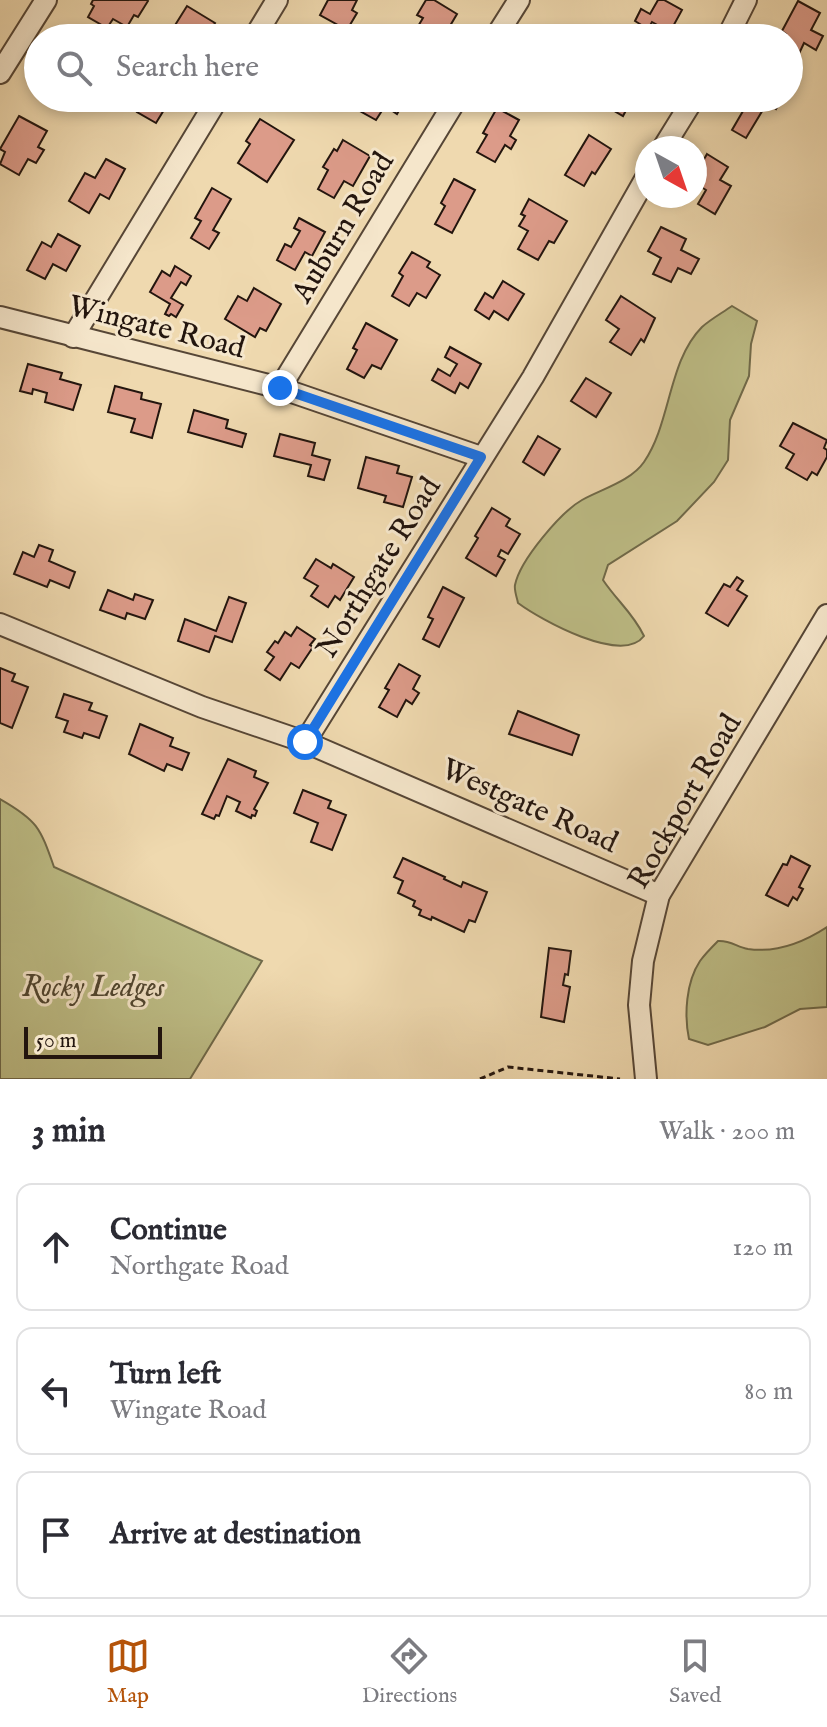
<!DOCTYPE html>
<html lang="en">
<head>
<meta charset="utf-8">
<style>
	body { margin:0; font-family:"IM FELL English",serif; background:#f2f2f3; color:#2b2b33 }
	.compass { position:absolute; left:635px; top:136px; width:72px; height:72px; border-radius:50%; background:#fff; box-shadow:0 4px 12px #0003; rotate:140deg }
	.scale { position:absolute; left:24px; bottom:20px; width:138px; box-sizing:border-box; padding-left:8px; border:4px solid #23150e; border-top:0; font-size:22px; line-height:28px; white-space:nowrap; color:#23150e; -webkit-text-stroke:6px #f5e6cb; paint-order:stroke }
	.stop { position:absolute; width:24px; height:24px; margin:-18px; border:6px solid #1a73e8; border-radius:50%; background:#fff }
	.stop.end { background:#1a73e8; border-color:#fff; box-shadow:0 2px 8px #0008 }
	.list { margin:0; padding:0; list-style:none }
	h2 { display:flex; justify-content:space-between; align-items:center; height:104px; margin:0; padding:0 32px; font-size:34px }
	h2 small { font-size:26px; font-weight:400; color:#7c7c81 }
	.list li { display:grid; grid-template-columns:52px 1fr auto; gap:24px; align-items:center; box-sizing:border-box; height:128px; margin:0 16px 16px; padding:0 16px; border:2px solid #e1e1e2; border-radius:16px }
	.list b { display:block; font-size:30px; white-space:nowrap }
	.list p { margin:0; font-size:26px; white-space:nowrap; color:#7c7c81 }
	.list em { font-size:26px; font-style:normal; color:#7c7c81 }
	.icon { flex:none; width:44px; height:44px; fill:none; stroke:currentColor; stroke-width:2; stroke-linecap:round; stroke-linejoin:round }
	.map { position:relative; flex:none; width:827px; height:1079px; overflow:hidden }
	.search { position:absolute; background:#fff; box-shadow:0 4px 12px #0003; left:24px; right:24px; top:24px; height:88px; display:flex; align-items:center; gap:20px; box-sizing:border-box; padding:0 28px; border-radius:44px; color:#7c7c81; font-size:30px }
	.sheet { height:536px; background:#fff }
	nav { display:flex; justify-content:space-around; align-items:center; box-sizing:border-box; height:112px; border-top:2px solid #e1e1e2; background:#fff; font-size:22px; color:#7c7c81 }
	nav a { display:grid; justify-items:center; gap:4px }
	nav .on { color:#b45309 }
	.map>svg:first-child { display:block }
	.green { fill:#bebe87; stroke:#706a4a; stroke-width:2 }
	.building { fill:#dc9b89; stroke:#23150e; stroke-width:2 }
	.lines { fill:none; stroke-linecap:round; stroke-linejoin:round }
	.street-casing { stroke:#564636; stroke-width:24 }
	.path { stroke:#23150e; stroke-width:3; stroke-dasharray:6 4; stroke-linecap:butt }
	.street { stroke:#f5e6cb; stroke-width:20 }
	.route { stroke:#1a73e8; stroke-width:10 }
	.labels { text-anchor:middle; stroke-width:6; stroke-linejoin:round; paint-order:stroke }
	.street-label { font-size:30px; fill:#23150e; stroke:#f5e6cb }
	.park-label { font-size:30px; font-style:italic; fill:#524832; stroke:#f5e6cb }
</style>
</head>
<body>
<div class="map">
<svg width="827" height="1079" viewBox="0 0 827 1079">
	<rect width="100%" height="100%" fill="#efd9af"/>
	<filter id="stains"><feTurbulence type="fractalNoise" baseFrequency=".0025" numOctaves="4"/><feColorMatrix values="0 0 0 0 .2 0 0 0 0 .09 0 0 0 0 .02 0 0 0 .5 -.17"/></filter>
	<radialGradient id="worn" r=".72"><stop offset=".6" stop-color="#630" stop-opacity="0"/><stop offset="1" stop-color="#630" stop-opacity=".3"/></radialGradient>
	<!-- green -->
	<g class="green">
		<path d="M 732,306 L 757,321 L 751,344 L 749,376 L 730,420 L 728,460 L 714,482 L 677,521 L 608,565 L 603,580 C 617,601 633,613 644,636 C 622,665 541,620 518,603 C 517,598 514,590 515,585 C 520,560 561,512 582,500 C 602,489 631,481 644,462 C 671,423 668,361 702,327 C 711,319 722,313 732,306 Z"/>
		<path d="M 0,799 C 37,820 40,827 54,867 L 262,961 L 190,1079 L 0,1079 Z"/>
		<path d="M 827,927 L 827,1007 L 800,1009 L 765,1027 L 708,1045 L 689,1039 C 684,1015 686,982 700,961 C 705,954 712,947 718,941 C 730,940 737,947 748,949 C 776,953 804,942 827,927 Z"/>
	</g>
	<!-- building -->
	<g class="building">
		<path d="M 93,0 L 147,0 L 148,1 L 138,17 L 134,15 L 127,27 L 113,19 L 107,28 L 88,17 L 94,6 L 91,4 Z"/>
		<path d="M 328,0 L 357,0 L 352,10 L 357,13 L 347,30 L 320,15 Z"/>
		<path d="M 426,0 L 434,0 L 457,14 L 444,36 L 440,33 L 438,38 L 411,38 L 423,18 L 417,15 Z"/>
		<path d="M 658,0 L 664,0 L 682,10 L 670,32 L 652,22 L 648,29 L 635,21 L 641,9 L 650,14 Z"/>
		<path d="M 798,1 L 820,13 L 811,30 L 823,36 L 816,50 L 804,43 L 797,58 L 789,54 L 789,38 L 784,38 L 786,34 L 782,31 Z"/>
		<path d="M 187,6 L 215,23 L 206,38 L 167,38 Z"/>
		<path d="M 144,98 L 170,100 L 156,123 L 137,112 Z"/>
		<path d="M 367,98 L 406,98 L 397,114 L 385,106 L 376,120 L 360,111 Z"/>
		<path d="M 610,98 L 643,98 L 639,105 L 631,101 L 623,116 L 606,106 Z"/>
		<path d="M 742,98 L 782,98 L 776,109 L 767,103 L 746,138 L 732,130 L 743,111 L 737,107 Z"/>
		<path d="M 497,108 L 519,120 L 510,136 L 516,140 L 511,149 L 505,145 L 495,162 L 477,152 L 487,135 L 483,133 Z"/>
		<path d="M 19,116 L 47,131 L 38,147 L 44,150 L 36,163 L 28,159 L 19,175 L 0,164 L 5,152 L 0,149 Z"/>
		<path d="M 260,119 L 294,140 L 267,182 L 238,163 L 250,144 L 246,141 Z"/>
		<path d="M 589,135 L 611,149 L 595,174 L 592,172 L 584,186 L 565,175 Z"/>
		<path d="M 343,140 L 370,156 L 353,186 L 344,181 L 334,198 L 318,189 L 328,170 L 323,167 L 334,149 L 337,151 Z"/>
		<path d="M 707,154 L 728,167 L 720,180 L 731,186 L 715,214 L 698,204 L 706,190 L 695,183 L 695,175 Z"/>
		<path d="M 106,159 L 125,169 L 109,199 L 100,194 L 89,213 L 69,201 L 85,173 L 95,178 Z"/>
		<path d="M 454,179 L 475,190 L 452,233 L 435,224 L 445,206 L 441,203 Z"/>
		<path d="M 212,188 L 231,199 L 213,230 L 219,233 L 209,249 L 191,238 L 201,221 L 195,218 Z"/>
		<path d="M 529,199 L 567,221 L 554,243 L 549,241 L 538,260 L 518,249 L 528,231 L 519,226 L 525,216 L 521,214 Z"/>
		<path d="M 299,218 L 325,232 L 312,256 L 305,252 L 295,270 L 277,260 L 285,244 L 291,247 L 300,231 L 294,228 Z"/>
		<path d="M 661,227 L 686,239 L 681,250 L 699,259 L 691,274 L 678,268 L 671,282 L 653,274 L 661,258 L 648,251 Z"/>
		<path d="M 58,234 L 80,246 L 66,271 L 53,264 L 45,279 L 27,270 L 42,242 L 51,247 Z"/>
		<path d="M 412,252 L 430,262 L 427,267 L 440,275 L 426,298 L 417,293 L 409,306 L 392,296 L 403,276 L 399,273 Z"/>
		<path d="M 175,266 L 191,276 L 186,285 L 181,282 L 171,298 L 183,305 L 176,317 L 171,314 L 169,316 L 165,314 L 170,304 L 150,292 L 162,271 L 170,276 Z"/>
		<path d="M 503,281 L 524,294 L 508,320 L 494,311 L 489,319 L 475,310 L 485,293 L 493,298 Z"/>
		<path d="M 254,288 L 281,304 L 266,331 L 260,328 L 255,337 L 225,319 L 238,296 L 247,301 Z"/>
		<path d="M 621,296 L 655,318 L 644,342 L 641,339 L 631,355 L 610,342 L 619,329 L 606,320 Z"/>
		<path d="M 366,323 L 397,340 L 381,369 L 372,365 L 364,378 L 347,369 L 357,350 L 353,348 Z"/>
		<path d="M 450,347 L 481,364 L 468,388 L 460,383 L 455,393 L 432,380 L 438,369 L 450,376 L 457,364 L 445,357 Z"/>
		<path d="M 28,364 L 62,373 L 60,379 L 81,385 L 73,410 L 45,402 L 47,393 L 33,389 L 32,394 L 20,391 Z"/>
		<path d="M 586,378 L 611,393 L 596,417 L 571,401 Z"/>
		<path d="M 115,386 L 142,393 L 141,399 L 161,404 L 152,438 L 131,432 L 135,419 L 108,412 Z"/>
		<path d="M 194,410 L 228,420 L 226,428 L 246,434 L 242,447 L 188,432 Z"/>
		<path d="M 793,423 L 827,440 L 824,448 L 827,450 L 827,457 L 817,475 L 812,472 L 807,480 L 786,468 L 794,454 L 780,446 Z"/>
		<path d="M 280,434 L 315,443 L 312,455 L 330,460 L 324,480 L 308,476 L 311,465 L 274,456 Z"/>
		<path d="M 538,436 L 560,449 L 544,475 L 523,462 Z"/>
		<path d="M 366,457 L 399,466 L 397,473 L 412,477 L 403,507 L 384,502 L 386,496 L 358,488 Z"/>
		<path d="M 492,508 L 510,519 L 506,526 L 520,534 L 508,554 L 501,550 L 498,556 L 505,560 L 496,576 L 466,558 L 478,538 L 475,536 Z"/>
		<path d="M 39,545 L 53,550 L 49,561 L 75,572 L 69,588 L 50,580 L 47,587 L 14,574 L 23,552 L 34,557 Z"/>
		<path d="M 316,559 L 331,568 L 333,564 L 354,577 L 340,600 L 335,596 L 328,607 L 311,596 L 318,586 L 304,578 Z"/>
		<path d="M 737,577 L 743,581 L 737,590 L 747,596 L 728,626 L 706,613 L 724,584 L 730,587 Z"/>
		<path d="M 443,587 L 464,598 L 439,647 L 423,639 L 433,619 L 428,617 Z"/>
		<path d="M 108,590 L 133,600 L 135,594 L 153,600 L 145,619 L 127,613 L 125,619 L 100,610 Z"/>
		<path d="M 229,597 L 246,603 L 232,642 L 215,636 L 209,652 L 178,641 L 185,619 L 216,631 Z"/>
		<path d="M 297,627 L 315,639 L 310,645 L 313,647 L 299,668 L 291,663 L 280,680 L 265,670 L 274,657 L 267,652 L 275,641 L 278,643 L 285,632 L 291,636 Z"/>
		<path d="M 399,664 L 420,676 L 413,689 L 419,693 L 412,704 L 406,700 L 397,717 L 379,707 L 389,690 L 385,688 Z"/>
		<path d="M 0,668 L 15,674 L 12,681 L 28,687 L 12,728 L 0,723 Z"/>
		<path d="M 64,694 L 92,703 L 89,710 L 107,716 L 99,738 L 84,733 L 82,738 L 64,732 L 68,721 L 56,717 Z"/>
		<path d="M 518,711 L 579,735 L 572,755 L 509,734 Z"/>
		<path d="M 140,724 L 173,738 L 170,746 L 189,753 L 182,770 L 167,764 L 164,771 L 129,754 Z"/>
		<path d="M 228,759 L 256,771 L 254,777 L 268,783 L 254,809 L 257,811 L 255,816 L 252,815 L 251,818 L 236,811 L 240,802 L 227,796 L 219,816 L 216,815 L 214,819 L 202,814 Z"/>
		<path d="M 303,790 L 331,801 L 328,808 L 346,815 L 332,850 L 311,842 L 318,823 L 294,813 Z"/>
		<path d="M 791,856 L 810,866 L 799,887 L 803,889 L 797,900 L 793,897 L 788,906 L 766,895 L 783,864 L 787,865 Z"/>
		<path d="M 403,858 L 445,877 L 444,879 L 461,887 L 463,882 L 487,892 L 475,922 L 469,920 L 464,932 L 432,917 L 431,920 L 419,915 L 421,910 L 413,906 L 415,901 L 398,893 L 403,881 L 394,877 Z"/>
		<path d="M 549,948 L 571,951 L 568,975 L 565,974 L 563,985 L 570,987 L 564,1022 L 541,1017 Z"/>
	</g>
	<g class="lines">
		<!-- street casing -->
		<g class="street-casing">
			<g id="street">
				<path d="M 254,38 L 277,0"/>
				<path d="M 495,38 L 519,0"/>
				<path d="M 727,38 L 746,0"/>
				<path d="M 0,73 L 46,0"/>
				<path d="M 663,148 L 694,98"/>
				<path d="M 0,317 L 280,388 L 481,457"/>
				<path d="M 73,337 L 218,98"/>
				<path d="M 280,388 L 457,98"/>
				<path d="M 0,624 L 202,707 L 305,742 L 659,895"/>
				<path d="M 305,742 L 533,377 L 647,176"/>
				<path d="M 646,1079 L 639,1005 L 643,961 L 659,895 L 827,615"/>
			</g>
		</g>
		<!-- path -->
		<path class="path" d="M 480,1079 L 508,1067 L 620,1079"/>
		<!-- street -->
		<use href="#street" class="street"/>
	</g>
	<g class="lines">
		<!-- route -->
		<path class="route" d="M 280,388 L 481,457 L 305,742"/>
	</g>
	<g class="labels">
		<!-- street labels -->
		<g class="street-label">
			<text transform="translate(342 227) rotate(-59)" y="10">Auburn Road</text>
			<text transform="translate(157 326) rotate(14)" y="10">Wingate Road</text>
			<text transform="translate(378 567) rotate(-58)" y="10">Northgate Road</text>
			<text transform="translate(684 801) rotate(-60)" y="10">Rockport Road</text>
			<text transform="translate(530 805) rotate(24)" y="10">Westgate Road</text>
		</g>
		<!-- park labels -->
		<g class="park-label">
			<text x="93" y="996">Rocky Ledges</text>
		</g>
	</g>
	<rect width="100%" height="100%" filter="url(#stains)"/>
	<rect width="100%" height="100%" fill="url(#worn)"/>
</svg>
<svg class="compass" viewBox="-18 -18 36 36"><path d="M0-13l5 13h-10z" fill="#e53935"/><path d="M0 13l5-13h-10z" fill="#7c7c81"/></svg>
<div class="scale">50 m</div>
<div class="stop" style="left:305px;top:742px"></div>
<div class="stop end" style="left:280px;top:388px"></div>
<div class="search"><svg class="icon" aria-label="search" viewBox="0 0 24 24"><circle cx="10" cy="10" r="6"/><path d="M15 15l6 6"/></svg>Search here</div>
</div>
<section class="sheet">
<h2>3 min<small>Walk · 200 m</small></h2>
<ul class="list">
<li><svg class="icon" aria-label="ahead" viewBox="0 0 24 24"><path d="M12 20V5M6 11l6-6 6 6"/></svg><div><b>Continue</b><p>Northgate Road</p></div><em>120 m</em></li>
<li><svg class="icon" aria-label="left" viewBox="0 0 24 24"><path d="M17 20v-9H6M10 6l-5 5 5 5"/></svg><div><b>Turn left</b><p>Wingate Road</p></div><em>80 m</em></li>
<li><svg class="icon" aria-label="arrive" viewBox="0 0 24 24"><path d="M6 21V4h12l-3 4 3 4H6"/></svg><div><b>Arrive at destination</b></div></li>
</ul>
</section>
<nav>
<a class="on"><svg class="icon" aria-label="map" viewBox="0 0 24 24"><path d="M3 6l6-2 6 2 6-2v14l-6 2-6-2-6 2zM9 4v14M15 6v14"/></svg>Map</a>
<a><svg class="icon" aria-label="directions" viewBox="0 0 24 24"><path d="M12 3l9 9-9 9-9-9zM9 14v-3h6M13 9l2 2-2 2"/></svg>Directions</a>
<a><svg class="icon" aria-label="saved" viewBox="0 0 24 24"><path d="M7 4h10v16l-5-4-5 4z"/></svg>Saved</a>
</nav>
</body>
</html>
